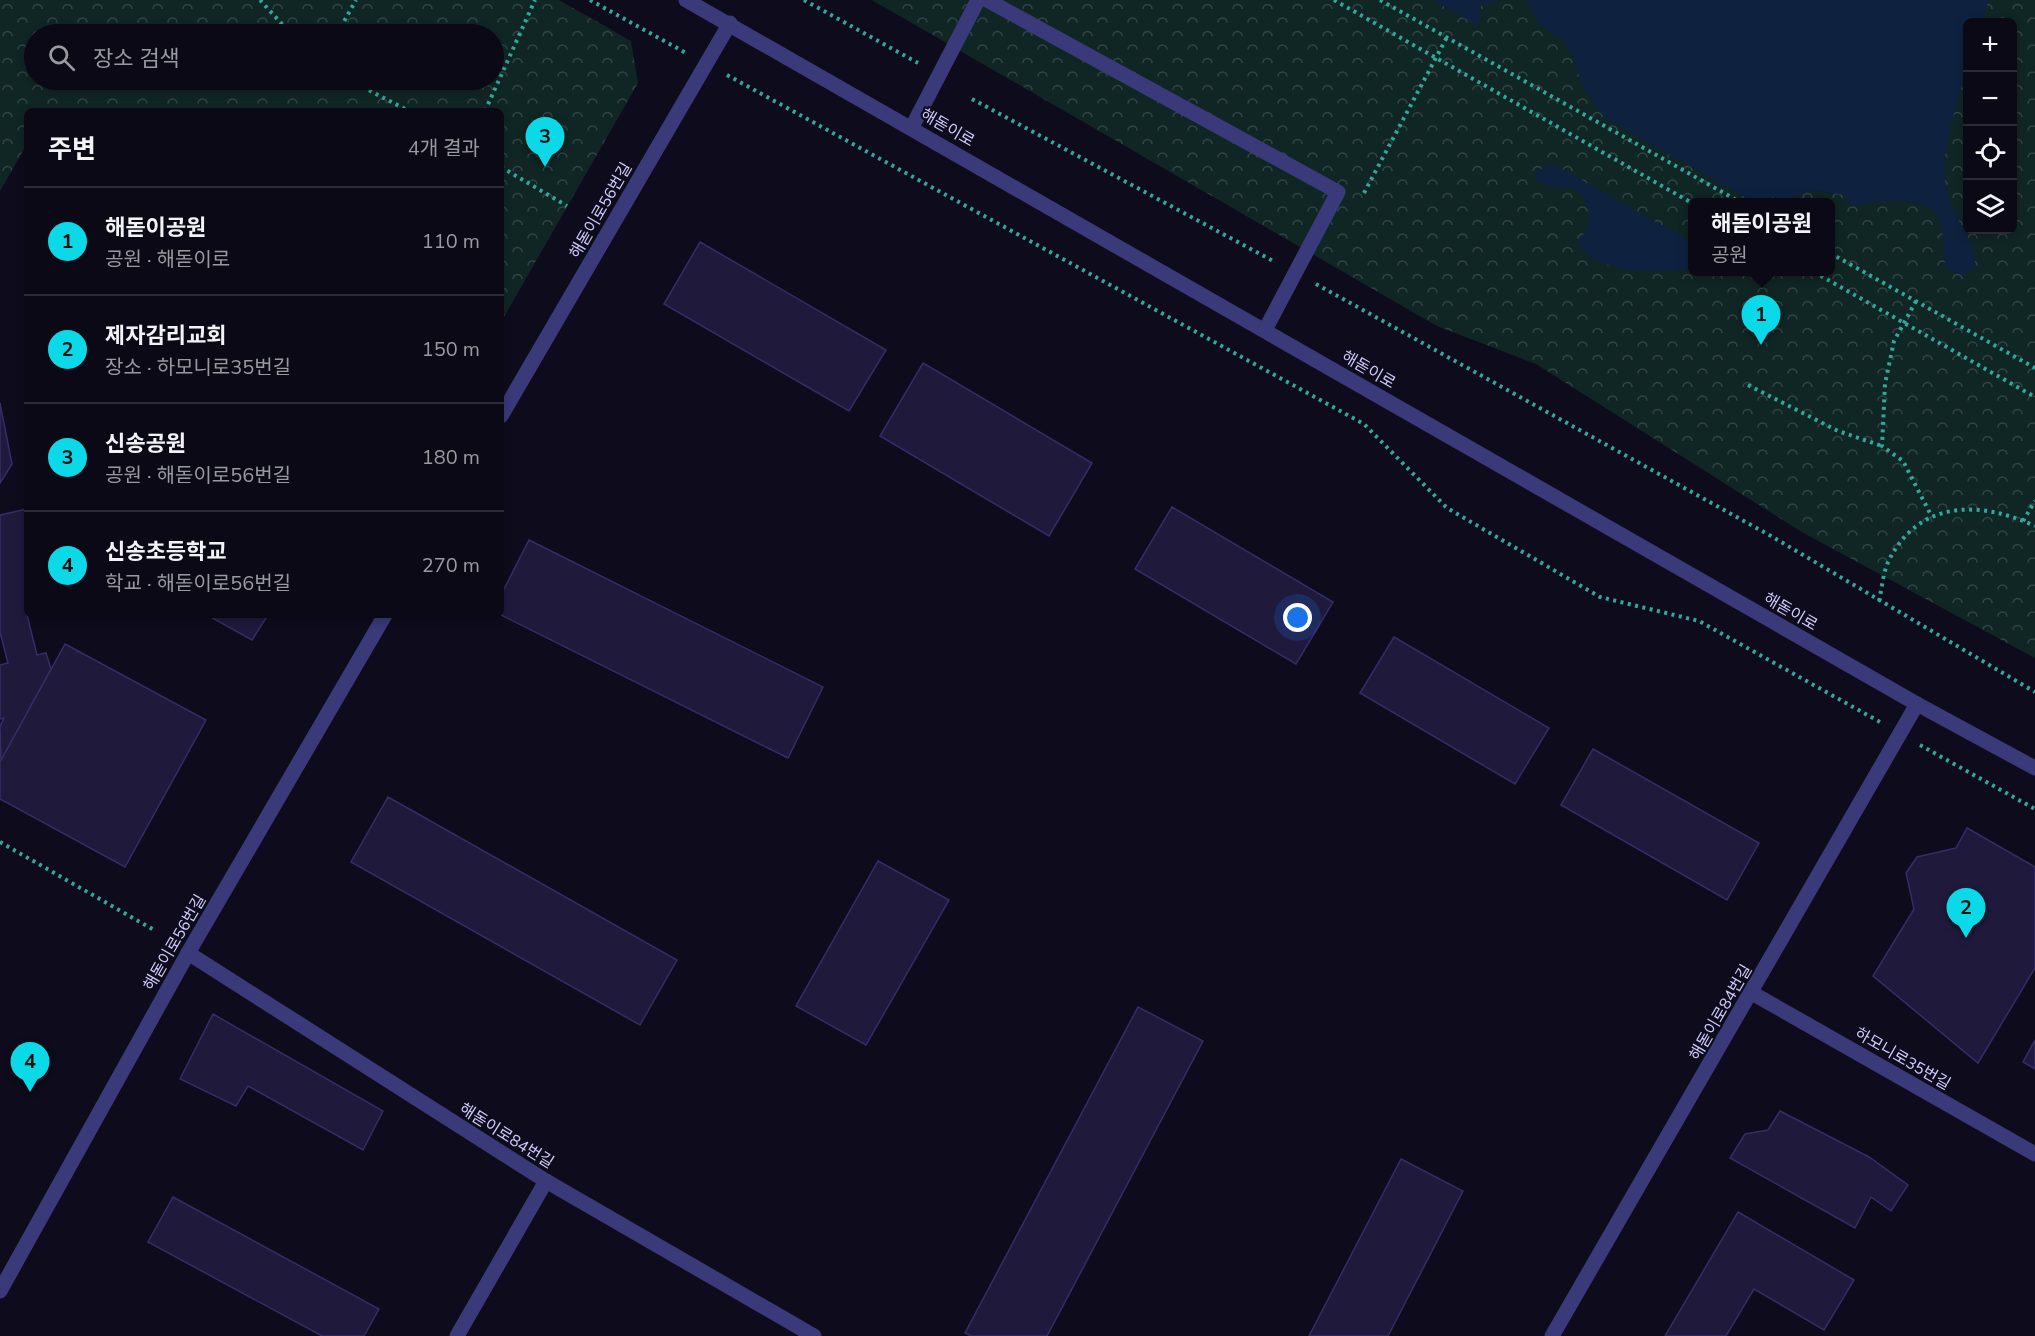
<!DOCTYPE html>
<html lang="ko">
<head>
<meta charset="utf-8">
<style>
	body { margin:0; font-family:"Nunito Sans","Noto Sans KR",sans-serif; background:#181722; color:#f1f3f6 }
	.controls { position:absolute; right:18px; top:18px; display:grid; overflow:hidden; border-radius:9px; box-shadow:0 3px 9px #0003 }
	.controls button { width:54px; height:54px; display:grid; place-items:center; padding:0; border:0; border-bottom:2px solid #2a2a34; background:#0a0915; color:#f1f3f6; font:30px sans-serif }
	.you { position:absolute; left:1298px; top:618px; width:21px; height:21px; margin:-15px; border:4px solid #fff; border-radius:50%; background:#1a73e8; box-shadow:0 0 0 9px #1a73e833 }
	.badge { display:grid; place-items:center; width:39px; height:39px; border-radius:50%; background:#0bd9e7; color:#111; font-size:20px; font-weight:700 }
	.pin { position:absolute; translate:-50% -50px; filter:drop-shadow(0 2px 3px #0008) }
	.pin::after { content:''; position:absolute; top:32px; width:21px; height:18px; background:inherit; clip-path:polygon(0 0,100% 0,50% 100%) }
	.popup { position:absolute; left:1688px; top:198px; width:147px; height:78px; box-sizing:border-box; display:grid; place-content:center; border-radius:9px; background:#0a0915; filter:drop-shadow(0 2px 4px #0005); font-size:20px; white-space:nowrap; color:#999aa0 }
	.popup b { font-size:22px; color:#f1f3f6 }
	.popup::after { content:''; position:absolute; left:50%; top:100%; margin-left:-12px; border:12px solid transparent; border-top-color:#0a0915 }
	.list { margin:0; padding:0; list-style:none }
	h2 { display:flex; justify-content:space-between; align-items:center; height:78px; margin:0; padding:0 24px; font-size:26px }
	h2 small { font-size:20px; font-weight:400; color:#999aa0 }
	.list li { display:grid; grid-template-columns:39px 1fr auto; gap:18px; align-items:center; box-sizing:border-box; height:108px; padding:0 24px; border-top:2px solid #2a2a34 }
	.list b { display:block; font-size:22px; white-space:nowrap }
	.list p { margin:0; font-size:20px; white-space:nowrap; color:#999aa0 }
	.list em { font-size:20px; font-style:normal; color:#999aa0 }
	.icon { flex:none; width:33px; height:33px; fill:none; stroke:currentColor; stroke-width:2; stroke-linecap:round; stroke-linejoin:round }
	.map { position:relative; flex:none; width:2035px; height:1336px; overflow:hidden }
	.search { position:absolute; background:#0a0915; box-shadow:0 3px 9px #0003; left:24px; top:24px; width:480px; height:66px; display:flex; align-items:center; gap:15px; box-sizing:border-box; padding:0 21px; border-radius:33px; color:#999aa0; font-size:22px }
	.panel { position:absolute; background:#0a0915; box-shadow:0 3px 9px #0003; left:24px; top:108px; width:480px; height:510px; border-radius:9px }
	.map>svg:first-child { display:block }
	.forest { fill:url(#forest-crowns); fill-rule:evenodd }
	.water { fill:#0e223f }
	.building { fill:#1f193c; stroke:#362c67; stroke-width:1.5 }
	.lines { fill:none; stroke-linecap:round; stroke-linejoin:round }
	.path { stroke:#32a89d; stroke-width:4; stroke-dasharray:3 4.5; stroke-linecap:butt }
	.minor { stroke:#3a3979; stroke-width:15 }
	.labels { text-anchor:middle; stroke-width:4.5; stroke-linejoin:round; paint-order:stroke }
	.street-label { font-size:16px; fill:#cecafc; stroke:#0e0c1c }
</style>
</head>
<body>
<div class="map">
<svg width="2035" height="1336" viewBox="0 0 2035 1336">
	<defs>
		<pattern id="forest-crowns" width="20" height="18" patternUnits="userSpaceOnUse" patternTransform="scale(1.5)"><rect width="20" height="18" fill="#102624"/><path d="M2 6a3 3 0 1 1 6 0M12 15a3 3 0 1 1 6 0" fill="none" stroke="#324445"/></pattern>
	</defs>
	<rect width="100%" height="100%" fill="#0e0c1c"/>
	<!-- forest -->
	<g class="forest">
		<path d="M 0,0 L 559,0 L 631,41 L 638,83 L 501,322 L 501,111 L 27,111 L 27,144 L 0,191 ZM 34,34 L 494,34 L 494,80 L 34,80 Z"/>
		<path d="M 872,0 L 2035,0 L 2035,658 L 1800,531 L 1536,364 L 1437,326 ZM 1968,22 L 2012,22 L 2012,230 L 1968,230 ZM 1692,202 L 1830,202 L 1830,272 L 1692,272 Z"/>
	</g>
	<!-- water -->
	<g class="water">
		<path d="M 1433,0 L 1498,0 L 1481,5 L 1478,26 Z"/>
		<path d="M 1525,0 L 1989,0 L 1981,22 L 1968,22 C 1968,36 1970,51 1967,64 C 1958,111 1938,145 1947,194 C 1952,217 1983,248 1973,270 L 1962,275 L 1948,270 C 1940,255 1945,240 1941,224 C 1933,192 1874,201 1851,206 L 1844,195 L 1823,191 L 1803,193 L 1789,200 L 1771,197 L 1750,200 L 1608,120 L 1597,109 L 1581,82 L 1573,57 L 1562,40 L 1537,23 L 1531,7 Z"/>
		<path d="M 1550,165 L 1555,165 L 1692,242 L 1692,268 C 1663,275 1591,273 1578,243 C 1580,236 1588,231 1589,223 C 1590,218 1589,213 1588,209 C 1581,176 1549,195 1535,178 L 1535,172 Z"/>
	</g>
	<!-- building -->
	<g class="building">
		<path d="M 700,242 L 886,350 L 849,411 L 664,304 Z"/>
		<path d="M 923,363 L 1092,463 L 1049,536 L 880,436 Z"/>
		<path d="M 0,403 L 12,464 L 0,483 Z"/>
		<path d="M 1172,507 L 1333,602 L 1296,664 L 1135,569 Z"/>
		<path d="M 27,509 L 27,615 L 37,655 L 46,653 L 51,669 L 1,761 L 0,726 L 4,718 L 0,719 L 0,665 L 8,663 L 0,632 L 0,515 Z"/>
		<path d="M 529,540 L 823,687 L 788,758 L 501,615 L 501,595 Z"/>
		<path d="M 207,615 L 268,615 L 252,640 Z"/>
		<path d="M 1394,637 L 1549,728 L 1515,784 L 1360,693 Z"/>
		<path d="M 65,644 L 206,720 L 125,867 L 0,799 L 0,762 Z"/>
		<path d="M 1593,749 L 1759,843 L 1727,900 L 1561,805 Z"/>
		<path d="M 388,797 L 677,960 L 640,1025 L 351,862 Z"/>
		<path d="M 1967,828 L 2035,867 L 2035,968 L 1978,1063 L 1873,976 L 1914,909 L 1906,873 L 1917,857 L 1956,848 Z"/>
		<path d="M 878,861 L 949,900 L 866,1045 L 796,1006 Z"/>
		<path d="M 1138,1007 L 1203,1041 L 1047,1336 L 971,1336 L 965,1333 Z"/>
		<path d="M 213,1014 L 383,1111 L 363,1150 L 248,1086 L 236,1106 L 180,1079 Z"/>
		<path d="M 2035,1040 L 2035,1069 L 2023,1062 Z"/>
		<path d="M 1780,1111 L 1869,1157 L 1908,1185 L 1891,1211 L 1871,1197 L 1855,1228 L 1730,1158 L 1745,1134 L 1768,1130 Z"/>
		<path d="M 1401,1159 L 1463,1191 L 1388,1336 L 1309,1336 Z"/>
		<path d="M 173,1197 L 379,1309 L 364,1336 L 322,1336 L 148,1242 Z"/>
		<path d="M 1738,1212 L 1854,1280 L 1824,1330 L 1754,1289 L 1726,1336 L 1665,1336 Z"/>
	</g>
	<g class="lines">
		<!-- path -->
		<g class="path">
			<path d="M 260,0 L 291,34"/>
			<path d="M 590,0 L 686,53"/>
			<path d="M 804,0 L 918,63"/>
			<path d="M 1334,0 L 1692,203"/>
			<path d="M 1380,0 L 1740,202"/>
			<path d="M 337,34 L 356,0"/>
			<path d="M 727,75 L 1364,424 L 1447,508 L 1600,597 L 1699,621 L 1880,722"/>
			<path d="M 349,80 L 409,111"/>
			<path d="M 972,99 L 1275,262"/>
			<path d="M 485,111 L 535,0"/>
			<path d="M 501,167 L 567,206"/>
			<path d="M 1364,193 L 1447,37"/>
			<path d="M 1830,253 L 2035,368"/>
			<path d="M 1814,272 L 2035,397"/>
			<path d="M 1316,284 L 1771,536 L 2035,692"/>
			<path d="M 1916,301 L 1894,341 L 1885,384 L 1882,446 L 1903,461 L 1932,517"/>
			<path d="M 1748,385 L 1838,431 L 1882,446"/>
			<path d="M 2023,521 L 2035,501"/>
			<path d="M 1879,601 C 1882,588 1883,572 1889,560 C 1920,499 1981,501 2035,526"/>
			<path d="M 1920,745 L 2035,809"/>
			<path d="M 0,842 L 154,930"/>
		</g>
		<!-- minor -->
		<g class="minor">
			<path d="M 686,0 L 1917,704 L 2035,768"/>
			<path d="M 987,0 L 1338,192 L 1265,330"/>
			<path d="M 912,127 L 978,0"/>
			<path d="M 501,416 L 730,23"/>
			<path d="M 188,953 L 546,1181 L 814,1336"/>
			<path d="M 1752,993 L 2035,1154"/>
			<path d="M 0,1291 L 188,953 L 385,615"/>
			<path d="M 457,1336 L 546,1181"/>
			<path d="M 1552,1336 L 1917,704"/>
		</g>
	</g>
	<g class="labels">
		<!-- street labels -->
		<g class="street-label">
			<text transform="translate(948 127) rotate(30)" y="6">해돋이로</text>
			<text transform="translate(600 210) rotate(-60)" y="6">해돋이로56번길</text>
			<text transform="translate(1369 369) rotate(30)" y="6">해돋이로</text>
			<text transform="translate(1791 611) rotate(30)" y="6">해돋이로</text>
			<text transform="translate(174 942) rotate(-60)" y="6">해돋이로56번길</text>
			<text transform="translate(1720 1012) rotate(-60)" y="6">해돋이로84번길</text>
			<text transform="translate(1903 1058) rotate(30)" y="6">하모니로35번길</text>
			<text transform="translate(507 1135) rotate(32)" y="6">해돋이로84번길</text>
		</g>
	</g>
</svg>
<div class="controls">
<button>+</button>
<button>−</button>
<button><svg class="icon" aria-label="locate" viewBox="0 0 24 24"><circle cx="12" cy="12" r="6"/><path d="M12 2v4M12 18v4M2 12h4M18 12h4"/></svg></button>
<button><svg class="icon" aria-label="layers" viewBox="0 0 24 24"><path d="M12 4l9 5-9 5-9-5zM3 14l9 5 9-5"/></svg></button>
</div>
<div class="you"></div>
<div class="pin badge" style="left:1761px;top:345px">1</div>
<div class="popup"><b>해돋이공원</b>공원</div>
<div class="pin badge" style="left:1966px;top:938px">2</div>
<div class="pin badge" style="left:545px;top:167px">3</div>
<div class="pin badge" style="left:30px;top:1092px">4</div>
<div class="search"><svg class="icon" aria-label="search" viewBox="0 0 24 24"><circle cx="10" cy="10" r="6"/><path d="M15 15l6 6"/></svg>장소 검색</div>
<section class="panel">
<h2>주변<small>4개 결과</small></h2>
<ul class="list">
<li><span class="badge">1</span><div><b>해돋이공원</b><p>공원 · 해돋이로</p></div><em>110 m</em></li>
<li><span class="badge">2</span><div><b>제자감리교회</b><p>장소 · 하모니로35번길</p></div><em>150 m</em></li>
<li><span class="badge">3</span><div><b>신송공원</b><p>공원 · 해돋이로56번길</p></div><em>180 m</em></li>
<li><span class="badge">4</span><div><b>신송초등학교</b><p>학교 · 해돋이로56번길</p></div><em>270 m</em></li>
</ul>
</section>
</div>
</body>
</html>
